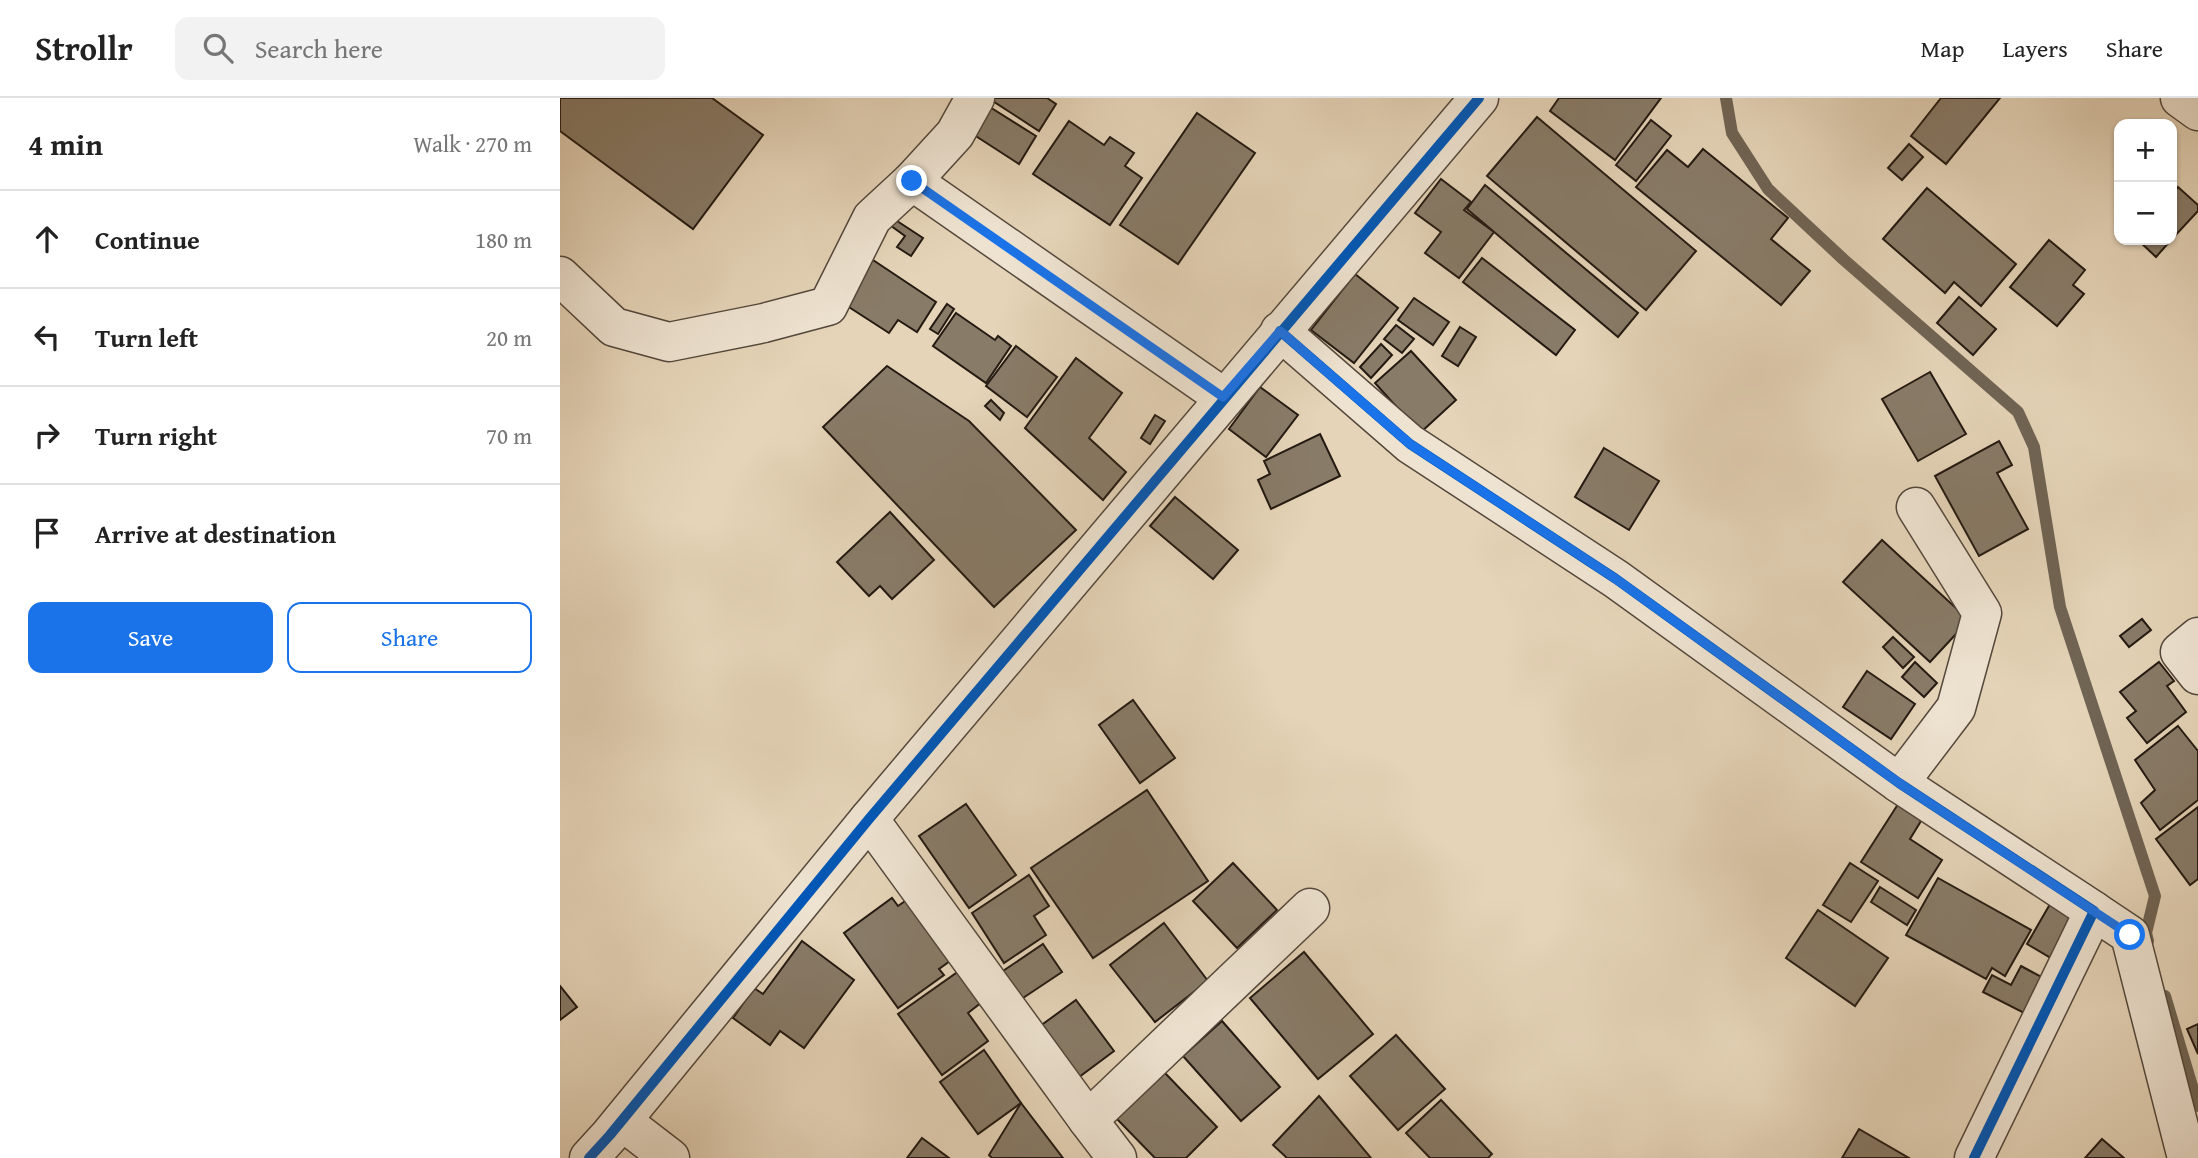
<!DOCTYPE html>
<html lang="en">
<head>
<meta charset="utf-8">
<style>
	body { margin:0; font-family:"Gentium Book Plus",serif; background:#f2f2f2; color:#222 }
	.controls { position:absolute; right:21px; top:21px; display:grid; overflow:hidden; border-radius:14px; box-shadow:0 2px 5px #0004 }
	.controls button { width:63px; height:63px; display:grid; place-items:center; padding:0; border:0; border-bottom:2px solid #e0e0e0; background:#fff; color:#222; font:35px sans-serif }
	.stop { position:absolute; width:21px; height:21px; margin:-16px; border:5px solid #1a73e8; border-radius:50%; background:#fff }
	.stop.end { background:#1a73e8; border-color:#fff; box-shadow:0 2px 7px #0008 }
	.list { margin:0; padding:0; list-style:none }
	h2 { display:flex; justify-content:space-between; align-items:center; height:91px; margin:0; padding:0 28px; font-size:30px }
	h2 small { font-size:23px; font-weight:400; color:#767676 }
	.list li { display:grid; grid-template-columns:46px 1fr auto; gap:21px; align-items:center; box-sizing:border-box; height:98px; padding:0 28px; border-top:2px solid #e0e0e0 }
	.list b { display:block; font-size:26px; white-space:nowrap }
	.list em { font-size:23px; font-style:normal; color:#767676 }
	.actions { display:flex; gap:14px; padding:21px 28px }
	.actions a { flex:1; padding:16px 0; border:2px solid #1a73e8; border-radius:14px; text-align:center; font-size:24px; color:#1a73e8 }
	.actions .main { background:#1a73e8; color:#fff }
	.icon { flex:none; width:38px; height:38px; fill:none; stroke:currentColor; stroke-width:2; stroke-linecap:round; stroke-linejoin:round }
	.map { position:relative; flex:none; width:1638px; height:1060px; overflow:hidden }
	header { display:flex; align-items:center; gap:42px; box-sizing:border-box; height:98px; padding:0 35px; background:#fff; border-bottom:2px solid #e0e0e0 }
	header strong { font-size:33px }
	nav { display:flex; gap:38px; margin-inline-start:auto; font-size:24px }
	.search { width:490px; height:63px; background:#f2f2f2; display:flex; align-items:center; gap:18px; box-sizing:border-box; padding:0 24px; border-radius:14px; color:#767676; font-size:26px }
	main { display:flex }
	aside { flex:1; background:#fff }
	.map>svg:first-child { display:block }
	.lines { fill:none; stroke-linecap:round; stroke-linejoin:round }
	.stream { stroke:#706454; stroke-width:12 }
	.building { fill:#887b68; stroke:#241a12; stroke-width:2 }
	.minor-casing { stroke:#54483c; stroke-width:41 }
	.tertiary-casing { stroke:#54483c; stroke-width:41 }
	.minor { stroke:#eee3d1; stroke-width:38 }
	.tertiary { stroke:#eee3d1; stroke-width:38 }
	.cycleway-casing { stroke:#eee3d1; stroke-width:15 }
	.cycleway { stroke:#0057b8; stroke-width:10 }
	.route { stroke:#1a73e8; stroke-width:9 }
</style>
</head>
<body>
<header>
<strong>Strollr</strong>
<div class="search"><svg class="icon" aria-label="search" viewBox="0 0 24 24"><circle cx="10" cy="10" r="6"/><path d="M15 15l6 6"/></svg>Search here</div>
<nav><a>Map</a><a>Layers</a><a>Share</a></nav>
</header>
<main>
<aside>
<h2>4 min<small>Walk · 270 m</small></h2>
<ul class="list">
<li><svg class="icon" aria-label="ahead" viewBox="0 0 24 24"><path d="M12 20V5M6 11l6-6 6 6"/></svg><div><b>Continue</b></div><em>180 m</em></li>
<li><svg class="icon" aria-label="left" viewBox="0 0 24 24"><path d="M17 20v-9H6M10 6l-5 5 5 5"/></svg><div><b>Turn left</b></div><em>20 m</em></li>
<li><svg class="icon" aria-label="right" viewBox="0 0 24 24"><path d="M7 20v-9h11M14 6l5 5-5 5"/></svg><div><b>Turn right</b></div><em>70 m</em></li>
<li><svg class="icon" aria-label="arrive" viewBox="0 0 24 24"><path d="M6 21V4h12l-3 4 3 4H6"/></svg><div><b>Arrive at destination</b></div></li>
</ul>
<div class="actions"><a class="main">Save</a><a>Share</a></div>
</aside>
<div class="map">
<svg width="1638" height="1060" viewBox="0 0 1638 1060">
	<rect width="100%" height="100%" fill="#e5d4b8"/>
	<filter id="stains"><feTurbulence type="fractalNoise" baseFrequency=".00286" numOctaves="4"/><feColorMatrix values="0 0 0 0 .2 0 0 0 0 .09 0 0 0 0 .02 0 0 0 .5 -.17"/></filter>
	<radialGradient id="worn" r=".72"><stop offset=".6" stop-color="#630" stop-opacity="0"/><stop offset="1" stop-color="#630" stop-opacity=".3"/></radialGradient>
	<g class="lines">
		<!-- stream -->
		<g class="stream">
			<path d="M 1166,0 L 1172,35 L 1208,91 L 1283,161 L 1458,314 L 1474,349 L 1500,509 L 1595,798 L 1586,835 L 1588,843"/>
			<path d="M 1605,898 L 1638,1008"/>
		</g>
	</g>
	<!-- building -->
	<g class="building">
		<path d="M 0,0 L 152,0 L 203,37 L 133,131 L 0,33 Z"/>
		<path d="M 428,0 L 487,0 L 496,6 L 479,33 Z"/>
		<path d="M 999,0 L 1101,0 L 1055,62 L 990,13 Z"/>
		<path d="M 1381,0 L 1440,0 L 1386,66 L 1351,38 Z"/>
		<path d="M 425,6 L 476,38 L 459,66 L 408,33 Z"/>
		<path d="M 637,15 L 695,55 L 618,166 L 560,127 Z"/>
		<path d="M 977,19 L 1136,153 L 1086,212 L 927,78 Z"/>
		<path d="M 1091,22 L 1111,38 L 1076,83 L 1056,67 Z"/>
		<path d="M 509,23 L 544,47 L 550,39 L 574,55 L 565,68 L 582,80 L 550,127 L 473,76 Z"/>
		<path d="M 1349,46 L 1363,59 L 1342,82 L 1328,70 Z"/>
		<path d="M 1143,51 L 1228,120 L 1211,141 L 1250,173 L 1221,207 L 1076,89 L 1107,52 L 1128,69 Z"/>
		<path d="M 881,81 L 911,104 L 904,112 L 934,134 L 899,180 L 865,155 L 881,134 L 855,115 Z"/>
		<path d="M 925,87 L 1078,215 L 1058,239 L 907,111 Z"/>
		<path d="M 1618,89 L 1638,107 L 1638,113 L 1612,141 L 1612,96 Z"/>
		<path d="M 1367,90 L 1456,166 L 1421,208 L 1394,184 L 1385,195 L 1323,141 Z"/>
		<path d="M 331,119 L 363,140 L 351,158 L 337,149 L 345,138 L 327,125 Z"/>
		<path d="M 1489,142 L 1525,172 L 1513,187 L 1524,196 L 1497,228 L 1450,189 Z"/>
		<path d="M 1578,142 L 1611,142 L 1596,159 Z"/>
		<path d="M 307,158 L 376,204 L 357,234 L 338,222 L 329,235 L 278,202 Z"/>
		<path d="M 922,160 L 1015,232 L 996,257 L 903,184 Z"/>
		<path d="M 795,176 L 838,210 L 794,265 L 751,232 Z"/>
		<path d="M 1399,199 L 1436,231 L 1413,257 L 1377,225 Z"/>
		<path d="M 854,200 L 889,224 L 873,247 L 838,222 Z"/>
		<path d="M 387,206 L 394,211 L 378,236 L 370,231 Z"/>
		<path d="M 396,215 L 435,242 L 438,238 L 451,248 L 426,285 L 373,248 Z"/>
		<path d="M 836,227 L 854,241 L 842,255 L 824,241 Z"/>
		<path d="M 900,229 L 916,239 L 898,268 L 882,258 Z"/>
		<path d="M 821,246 L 832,257 L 811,280 L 800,269 Z"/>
		<path d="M 456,248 L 497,279 L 467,319 L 426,288 Z"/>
		<path d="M 851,253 L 896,302 L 860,335 L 815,285 Z"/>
		<path d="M 516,260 L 562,295 L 529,340 L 566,374 L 543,402 L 465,330 Z"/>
		<path d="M 327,268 L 409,323 L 516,432 L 434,509 L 263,329 Z"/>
		<path d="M 1370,274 L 1406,336 L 1358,363 L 1322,301 Z"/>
		<path d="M 700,289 L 738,317 L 706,359 L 669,331 Z"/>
		<path d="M 431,302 L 444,315 L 440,322 L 425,308 Z"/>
		<path d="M 595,317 L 605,323 L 590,346 L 581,340 Z"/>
		<path d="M 760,336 L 780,378 L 711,411 L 698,382 L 710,376 L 704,363 Z"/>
		<path d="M 1439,343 L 1452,367 L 1437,375 L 1468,431 L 1419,458 L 1375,378 Z"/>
		<path d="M 1044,350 L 1099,383 L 1069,432 L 1015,399 Z"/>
		<path d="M 615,399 L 678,452 L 653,481 L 590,428 Z"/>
		<path d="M 330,414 L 374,462 L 332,501 L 320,488 L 309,498 L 277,464 Z"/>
		<path d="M 1322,442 L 1409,522 L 1370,564 L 1283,484 Z"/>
		<path d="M 1582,521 L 1591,532 L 1569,549 L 1560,538 Z"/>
		<path d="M 1333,539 L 1354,559 L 1343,570 L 1323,549 Z"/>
		<path d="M 1355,564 L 1377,585 L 1364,599 L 1342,579 Z"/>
		<path d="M 1599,564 L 1614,583 L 1607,588 L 1626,614 L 1587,645 L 1567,620 L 1576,613 L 1560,594 Z"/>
		<path d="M 1307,573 L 1355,606 L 1331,641 L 1283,609 Z"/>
		<path d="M 573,602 L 615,660 L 580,685 L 539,627 Z"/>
		<path d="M 1618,628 L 1638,653 L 1638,702 L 1600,732 L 1581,705 L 1595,692 L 1575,662 Z"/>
		<path d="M 587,692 L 648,783 L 533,860 L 471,770 Z"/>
		<path d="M 1340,703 L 1364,718 L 1350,741 L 1382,762 L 1358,800 L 1301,764 Z"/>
		<path d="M 406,706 L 456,777 L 409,810 L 359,738 Z"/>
		<path d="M 1638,709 L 1638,781 L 1630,787 L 1596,741 Z"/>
		<path d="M 673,765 L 717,812 L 677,850 L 633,803 Z"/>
		<path d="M 1290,765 L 1318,783 L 1291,824 L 1263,807 Z"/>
		<path d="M 469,777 L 489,808 L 474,818 L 486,837 L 444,865 L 412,815 Z"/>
		<path d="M 1378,780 L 1471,832 L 1445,878 L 1432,870 L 1426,881 L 1346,837 Z"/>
		<path d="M 1320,789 L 1356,812 L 1347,827 L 1311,804 Z"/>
		<path d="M 354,797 L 397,858 L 379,871 L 384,877 L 338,910 L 284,835 L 332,800 L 338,808 Z"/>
		<path d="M 1493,801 L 1521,818 L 1496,863 L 1467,846 Z"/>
		<path d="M 1258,812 L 1328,860 L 1295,908 L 1226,860 Z"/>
		<path d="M 604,825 L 648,883 L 595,924 L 550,867 Z"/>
		<path d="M 242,843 L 294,882 L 244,950 L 220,933 L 210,947 L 173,920 L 194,890 L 203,896 Z"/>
		<path d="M 483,846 L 502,874 L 457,904 L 437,877 Z"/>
		<path d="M 744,854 L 813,936 L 758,981 L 690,900 Z"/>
		<path d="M 409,866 L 431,897 L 408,915 L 428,943 L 382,977 L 338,916 Z"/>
		<path d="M 1461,868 L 1487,882 L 1468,917 L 1423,894 L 1432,877 L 1451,887 Z"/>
		<path d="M 0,888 L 17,909 L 0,922 Z"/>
		<path d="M 516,902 L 554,953 L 515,982 L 476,931 Z"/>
		<path d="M 662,923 L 720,989 L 681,1023 L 623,958 Z"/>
		<path d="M 1638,926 L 1638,956 L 1627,931 Z"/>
		<path d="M 836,937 L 885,991 L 838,1032 L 790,978 Z"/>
		<path d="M 424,952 L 461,1005 L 418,1036 L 380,984 Z"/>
		<path d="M 604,974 L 657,1029 L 626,1060 L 595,1060 L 556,1020 Z"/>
		<path d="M 759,998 L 811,1060 L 727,1060 L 713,1047 Z"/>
		<path d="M 881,1002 L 932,1056 L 928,1060 L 870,1060 L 846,1035 Z"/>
		<path d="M 461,1005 L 503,1060 L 432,1060 L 429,1057 Z"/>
		<path d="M 1299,1031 L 1349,1060 L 1282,1060 Z"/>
		<path d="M 362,1040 L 389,1060 L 347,1060 Z"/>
		<path d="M 1542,1041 L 1564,1060 L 1525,1060 Z"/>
	</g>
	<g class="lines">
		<!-- minor casing -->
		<g class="minor-casing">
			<g id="minor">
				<path d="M 1620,0 L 1638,13"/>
				<path d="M 352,83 L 395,36 L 415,0"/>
				<path d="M 0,178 L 54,229 L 109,244 L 204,225 L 268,208 L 312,120 L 352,83 L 663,299"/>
				<path d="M 720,233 L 850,346 L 1056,481 L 1339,685 L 1534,813 L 1414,1060"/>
				<path d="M 1638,539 L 1620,554 L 1638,577"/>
				<path d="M 1339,685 L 1396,610 L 1422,515 L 1356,409"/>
				<path d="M 309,721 L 528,1022"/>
				<path d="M 1534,813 L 1570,837 L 1627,1060"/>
				<path d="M 62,1023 L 110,1060"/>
				<path d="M 557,1060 L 528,1022 L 750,810"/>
			</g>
		</g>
		<!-- tertiary casing -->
		<g class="tertiary-casing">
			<path id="tertiary" d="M 29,1060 L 50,1037 L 309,721 L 919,0"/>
		</g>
		<!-- minor -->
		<use href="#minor" class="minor"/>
		<!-- tertiary -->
		<use href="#tertiary" class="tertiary"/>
		<!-- cycleway casing -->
		<g class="cycleway-casing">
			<g id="cycleway">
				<path d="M 720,233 L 850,346 L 1056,481 L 1339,685 L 1534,813 L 1414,1060"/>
				<path d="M 29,1060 L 50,1037 L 309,721 L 919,0"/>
			</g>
		</g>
		<!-- cycleway -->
		<use href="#cycleway" class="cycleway"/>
	</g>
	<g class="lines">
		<!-- route -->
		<path class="route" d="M 352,83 L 663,299 L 720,233 L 850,346 L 1056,481 L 1339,685 L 1570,837"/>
	</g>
	<rect width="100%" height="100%" filter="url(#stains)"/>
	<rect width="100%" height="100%" fill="url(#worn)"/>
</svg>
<div class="controls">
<button>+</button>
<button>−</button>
</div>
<div class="stop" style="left:1570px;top:837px"></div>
<div class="stop end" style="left:352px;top:83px"></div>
</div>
</main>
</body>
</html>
